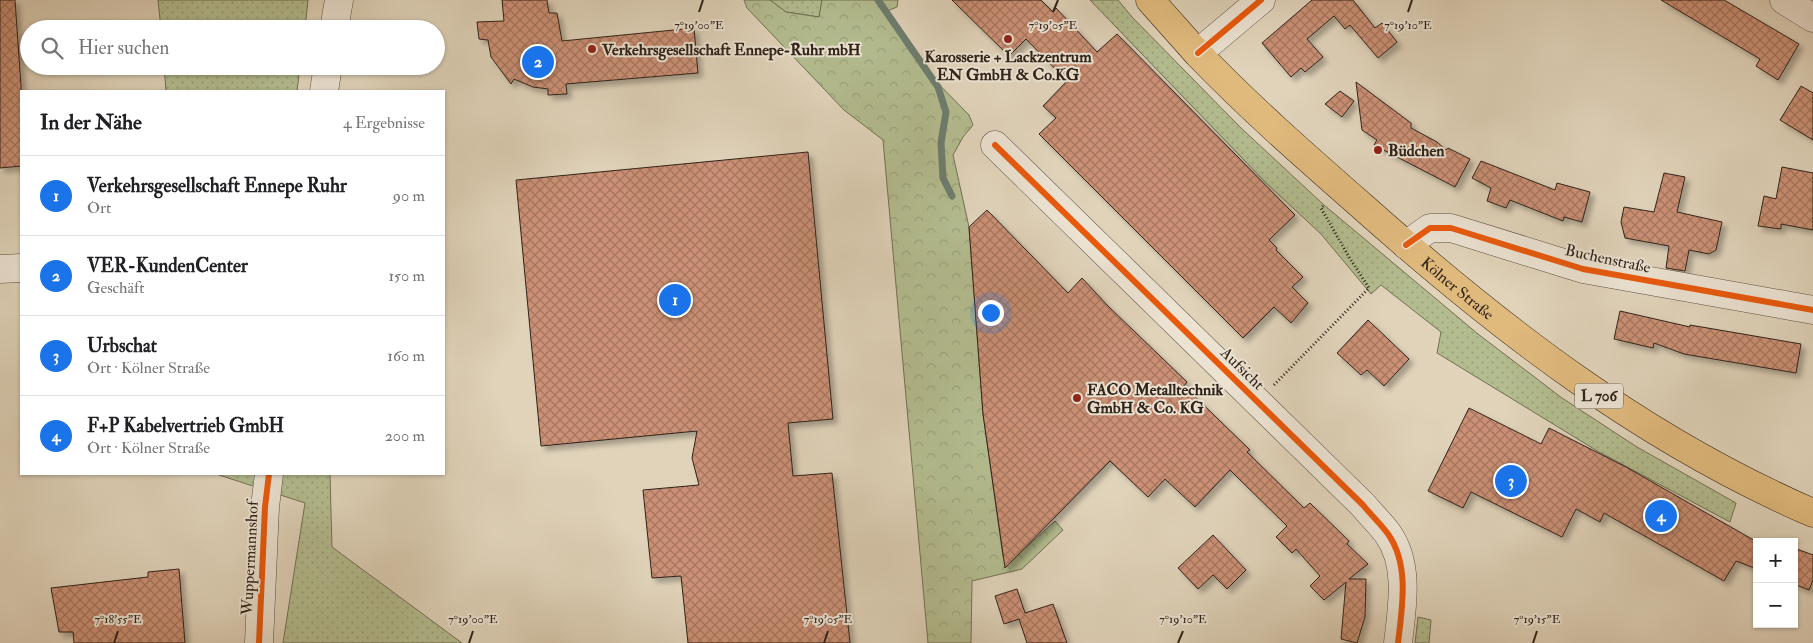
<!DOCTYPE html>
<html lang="de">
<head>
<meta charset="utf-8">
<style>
	body { margin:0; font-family:"IM FELL Double Pica",serif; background:#f6f6f6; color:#202124 }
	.controls { position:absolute; right:15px; bottom:15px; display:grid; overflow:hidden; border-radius:0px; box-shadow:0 1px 4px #0004 }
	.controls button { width:45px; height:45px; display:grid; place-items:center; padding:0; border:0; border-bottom:1px solid #e0e0e0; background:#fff; color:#202124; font:25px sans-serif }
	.you { position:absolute; left:990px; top:312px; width:18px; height:18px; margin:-12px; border:4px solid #fff; border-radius:50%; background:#1a73e8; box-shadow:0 0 0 8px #1a73e833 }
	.badge { display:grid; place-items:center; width:32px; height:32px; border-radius:50%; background:#1a73e8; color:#fff; font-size:16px; font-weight:700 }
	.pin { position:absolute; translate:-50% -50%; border:2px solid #fff; box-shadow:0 1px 5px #0006 }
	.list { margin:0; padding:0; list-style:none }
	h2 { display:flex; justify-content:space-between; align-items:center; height:65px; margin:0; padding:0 20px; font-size:21px }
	h2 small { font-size:16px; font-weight:400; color:#757577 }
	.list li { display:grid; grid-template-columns:32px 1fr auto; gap:15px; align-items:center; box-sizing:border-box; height:80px; padding:0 20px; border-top:1px solid #e0e0e0 }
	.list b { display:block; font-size:19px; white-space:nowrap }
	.list p { margin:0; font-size:16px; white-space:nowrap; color:#757577 }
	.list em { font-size:16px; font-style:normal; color:#757577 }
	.icon { flex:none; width:28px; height:28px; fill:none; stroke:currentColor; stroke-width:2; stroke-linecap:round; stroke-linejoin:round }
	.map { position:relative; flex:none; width:1813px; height:643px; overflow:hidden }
	.search { position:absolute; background:#fff; box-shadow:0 1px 4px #0004; left:20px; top:20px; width:425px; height:55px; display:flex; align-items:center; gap:12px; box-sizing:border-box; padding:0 18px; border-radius:28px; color:#757577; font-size:19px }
	.panel { position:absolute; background:#fff; box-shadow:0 1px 4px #0004; left:20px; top:90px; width:425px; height:385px; border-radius:0px }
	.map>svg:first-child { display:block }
	.grass { fill:url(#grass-dots); stroke:#727054 }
	.forest { fill:url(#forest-crowns); stroke:#727054 }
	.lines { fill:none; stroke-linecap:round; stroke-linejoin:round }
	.stream { stroke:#6d7d6f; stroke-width:7 }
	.building { fill:url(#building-cross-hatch); stroke:#302319; filter:url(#shadow) }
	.minor-casing { stroke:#5c4f41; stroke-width:29 }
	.major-casing { stroke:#302319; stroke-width:29 }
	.path { stroke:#302319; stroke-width:3; stroke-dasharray:1 2.5; stroke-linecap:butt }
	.minor { stroke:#ebe2d2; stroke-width:28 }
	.major { stroke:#e0ba7d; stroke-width:28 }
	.cycleway-casing { stroke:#ebe2d2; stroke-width:9 }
	.cycleway { stroke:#e8590c; stroke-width:6 }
	.ticks { fill:none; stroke:#302319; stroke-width:2 }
	.poi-dot { fill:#8f2418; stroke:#ebe2d2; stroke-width:2 }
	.labels { text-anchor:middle; stroke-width:4; stroke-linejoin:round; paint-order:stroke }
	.shield { fill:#ebe2d2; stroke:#685c50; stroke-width:1 }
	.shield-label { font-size:15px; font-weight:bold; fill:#302319 }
	.poi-label { font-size:16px; font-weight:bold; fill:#302319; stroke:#ebe2d2; text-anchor:start }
	.street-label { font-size:16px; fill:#302319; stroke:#ebe2d2 }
	.ticks-label { font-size:12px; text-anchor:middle; fill:#302319; stroke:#ebe2d2; stroke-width:4; stroke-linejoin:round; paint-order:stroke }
</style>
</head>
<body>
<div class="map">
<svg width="1813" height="643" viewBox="0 0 1813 643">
	<defs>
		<pattern id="grass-dots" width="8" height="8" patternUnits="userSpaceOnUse" patternTransform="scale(1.25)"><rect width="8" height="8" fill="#b3bc8f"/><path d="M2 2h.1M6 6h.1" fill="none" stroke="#9aa17b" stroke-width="1.8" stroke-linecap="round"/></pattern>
		<pattern id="forest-crowns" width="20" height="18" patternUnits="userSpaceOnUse" patternTransform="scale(1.25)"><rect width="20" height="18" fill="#b3bc8f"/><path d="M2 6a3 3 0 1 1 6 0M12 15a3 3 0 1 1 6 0" fill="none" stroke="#9aa17b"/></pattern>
		<pattern id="building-cross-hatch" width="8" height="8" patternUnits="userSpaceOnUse" patternTransform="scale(1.25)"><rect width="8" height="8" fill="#cb9075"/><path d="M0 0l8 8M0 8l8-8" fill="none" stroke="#a5755f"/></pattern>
		<filter id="shadow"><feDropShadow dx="4.5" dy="4.5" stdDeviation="2.5" flood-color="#0004"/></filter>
	</defs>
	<rect width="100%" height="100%" fill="#e0d3ba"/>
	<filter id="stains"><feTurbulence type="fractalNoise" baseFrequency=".004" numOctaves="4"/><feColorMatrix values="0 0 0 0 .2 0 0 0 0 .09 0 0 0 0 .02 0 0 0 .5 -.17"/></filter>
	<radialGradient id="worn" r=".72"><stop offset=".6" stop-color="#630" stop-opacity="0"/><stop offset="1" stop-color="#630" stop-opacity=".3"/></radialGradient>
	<!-- grass -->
	<g class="grass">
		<path d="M 158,0 L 308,0 L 305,29 L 161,29 Z"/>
		<path d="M 770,0 L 822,0 L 819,17 L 786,12 Z"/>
		<path d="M 1090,0 L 1118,0 L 1132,17 L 1241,128 L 1324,205 L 1478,334 L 1562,398 L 1637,447 L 1736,503 L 1730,522 L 1599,452 L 1437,353 L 1441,332 L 1381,285 L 1371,294 L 1321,234 L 1266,183 Z"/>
		<path d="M 164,66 L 300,66 L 297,91 L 166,91 Z"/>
		<path d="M 216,474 L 330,474 L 332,547 L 462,643 L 283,643 L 305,503 Z"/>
		<path d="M 1418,617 L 1431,620 L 1429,643 L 1415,643 Z"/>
	</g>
	<!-- forest -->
	<path class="forest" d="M 744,0 L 770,0 L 786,12 L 819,17 L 822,0 L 898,0 L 897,7 L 885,12 L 919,64 L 969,115 L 973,125 L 963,137 L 953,155 L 969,227 L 983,414 L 1003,557 L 1010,562 L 1055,521 L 1063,530 L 1022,569 L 972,581 L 971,643 L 928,643 L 883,140 L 844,110 L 747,8 Z"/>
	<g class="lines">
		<!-- stream -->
		<path class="stream" d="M 878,0 L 938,87 L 946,112 L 941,143 L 943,178 L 952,196"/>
	</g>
	<!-- building -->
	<g class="building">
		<path d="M 0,0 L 15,0 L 21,86 L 21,166 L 0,168 Z"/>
		<path d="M 502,0 L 547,0 L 549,13 L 557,13 L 562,41 L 694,28 L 698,73 L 566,84 L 567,94 L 548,95 L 548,89 L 533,87 L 514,79 L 511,84 L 491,57 L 488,40 L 479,39 L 477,22 L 504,21 Z"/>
		<path d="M 952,0 L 1041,0 L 1053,12 L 1056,8 L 1097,52 L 1117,34 L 1295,215 L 1269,240 L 1277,248 L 1276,250 L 1303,277 L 1292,287 L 1308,303 L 1291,323 L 1274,307 L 1243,338 L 1039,134 L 1056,118 L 1043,106 L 1067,81 L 1026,39 L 1009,56 Z"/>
		<path d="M 1312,0 L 1353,0 L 1375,28 L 1382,23 L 1397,42 L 1378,58 L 1350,25 L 1345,29 L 1334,16 L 1307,39 L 1323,57 L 1305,72 L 1301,68 L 1291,77 L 1262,43 Z"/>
		<path d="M 1661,0 L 1724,0 L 1799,44 L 1778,80 L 1756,66 L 1760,59 Z"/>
		<path d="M 1356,82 L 1411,123 L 1411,128 L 1437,142 L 1446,150 L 1448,148 L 1470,159 L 1455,187 L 1374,145 L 1377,140 L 1362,130 Z"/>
		<path d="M 1801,86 L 1813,93 L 1813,140 L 1780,120 Z"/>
		<path d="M 1340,91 L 1354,101 L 1342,117 L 1325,104 Z"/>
		<path d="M 808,152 L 833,419 L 788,423 L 793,476 L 832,473 L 850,643 L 688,643 L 681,576 L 652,578 L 643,490 L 699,485 L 692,458 L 697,431 L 541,446 L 516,180 Z"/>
		<path d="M 1481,161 L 1555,190 L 1557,183 L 1590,192 L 1582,222 L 1564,217 L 1563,221 L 1510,200 L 1506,208 L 1487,201 L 1491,188 L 1472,178 Z"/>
		<path d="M 1782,167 L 1813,173 L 1813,230 L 1781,224 L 1781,229 L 1758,226 L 1764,196 L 1776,199 Z"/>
		<path d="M 1664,173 L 1685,177 L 1677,212 L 1722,222 L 1716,250 L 1709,254 L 1689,250 L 1685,271 L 1666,268 L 1669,246 L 1625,238 L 1621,222 L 1624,207 L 1654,212 Z"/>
		<path d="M 987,210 L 1068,293 L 1082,278 L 1108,306 L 1187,382 L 1184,386 L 1250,450 L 1247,452 L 1304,508 L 1310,503 L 1349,541 L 1347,544 L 1368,564 L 1349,579 L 1366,579 L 1365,617 L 1357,643 L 1341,639 L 1346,582 L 1324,600 L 1310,586 L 1320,576 L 1296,549 L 1292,553 L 1276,537 L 1287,526 L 1230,470 L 1195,507 L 1165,479 L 1148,497 L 1110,461 L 1005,568 L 983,414 L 969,227 Z"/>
		<path d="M 1620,311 L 1690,327 L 1690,325 L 1801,344 L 1796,373 L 1684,354 L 1654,343 L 1653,348 L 1614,339 Z"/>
		<path d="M 1368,320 L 1409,359 L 1384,386 L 1367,370 L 1361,375 L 1337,353 Z"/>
		<path d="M 1469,408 L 1541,444 L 1549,428 L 1626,467 L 1757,542 L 1757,569 L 1736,561 L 1724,581 L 1604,513 L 1600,522 L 1576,509 L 1562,537 L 1471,492 L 1463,508 L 1428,491 Z"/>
		<path d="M 1213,535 L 1246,570 L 1227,589 L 1213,575 L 1198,589 L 1178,568 Z"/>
		<path d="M 1794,548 L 1813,555 L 1813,580 L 1809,590 L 1794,584 Z"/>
		<path d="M 179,569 L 185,643 L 74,643 L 73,632 L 59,632 L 51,588 L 148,577 L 148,572 Z"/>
		<path d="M 1017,589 L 1025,613 L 1053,604 L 1067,643 L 1027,643 L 1019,619 L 1004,624 L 995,596 Z"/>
	</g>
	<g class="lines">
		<!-- minor casing -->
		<g class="minor-casing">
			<g id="minor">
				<path d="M 1784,0 L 1813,18"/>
				<path d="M 334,29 L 339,0"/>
				<path d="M 1198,53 L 1261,0"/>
				<path d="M 324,91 L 328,66"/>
				<path d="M 995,145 L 1363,505 C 1371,515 1381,524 1388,534 C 1410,565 1402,608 1398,643"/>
				<path d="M 1406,245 L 1430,228 L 1451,228 L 1583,269 L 1813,310"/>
				<path d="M 0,269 L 21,268"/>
				<path d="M 259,643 L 265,507 L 269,474"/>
			</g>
		</g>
		<!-- major casing -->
		<g class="major-casing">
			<g id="major">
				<path id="s1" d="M 1150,0 C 1166,18 1182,36 1198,54 C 1250,108 1307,158 1363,207 C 1500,329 1644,440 1813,513"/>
			</g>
		</g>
		<!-- path -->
		<path class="path" d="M 1274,385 L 1369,288 L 1349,257 L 1321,208 L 1324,205"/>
		<!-- minor -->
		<use href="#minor" class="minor"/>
		<!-- major -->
		<use href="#major" class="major"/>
		<!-- cycleway casing -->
		<g class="cycleway-casing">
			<g id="cycleway">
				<path d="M 1198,53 L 1261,0"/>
				<path d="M 995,145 L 1363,505 C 1371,515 1381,524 1388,534 C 1410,565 1402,608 1398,643"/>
				<path d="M 1406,245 L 1430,228 L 1451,228 L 1583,269 L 1813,310"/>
				<path d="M 259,643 L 265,507 L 269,474"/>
			</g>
		</g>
		<!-- cycleway -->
		<use href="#cycleway" class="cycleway"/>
	</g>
	<!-- ticks -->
	<path class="ticks" d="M 699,12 L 703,0M 1053,12 L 1058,0M 1408,12 L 1412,0M 114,643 L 118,631M 469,643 L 473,631M 824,643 L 828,631M 1178,643 L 1183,631M 1533,643 L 1537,631"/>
	<!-- markers -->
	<g class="poi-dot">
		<circle cx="1008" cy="39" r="5"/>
		<circle cx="592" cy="49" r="5"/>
		<circle cx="1378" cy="150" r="5"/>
		<circle cx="1077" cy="398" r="5"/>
	</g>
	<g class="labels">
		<!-- shield labels -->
		<rect class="shield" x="1575" y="383.5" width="48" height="25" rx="4"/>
		<g class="shield-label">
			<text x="1599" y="401">L 706</text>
		</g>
		<!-- poi labels -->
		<g class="poi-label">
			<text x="602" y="55">Verkehrsgesellschaft Ennepe-Ruhr mbH</text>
			<text x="1008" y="62" text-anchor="middle">Karosserie + Lackzentrum<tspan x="1008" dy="18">EN GmbH &amp; Co.KG</tspan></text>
			<text x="1388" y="156">Büdchen</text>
			<text x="1087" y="395">FACO Metalltechnik<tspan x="1087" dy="18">GmbH &amp; Co. KG</tspan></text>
		</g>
		<!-- street labels -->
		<g class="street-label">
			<text transform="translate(1608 258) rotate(12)" y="6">Buchenstraße</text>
			<text dy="6" stroke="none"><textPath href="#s1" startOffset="422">Kölner Straße</textPath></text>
			<text transform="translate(1243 368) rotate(44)" y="6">Aufsicht</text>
			<text transform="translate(249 558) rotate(-87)" y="6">Wuppermannshof</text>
		</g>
	</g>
	<g class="ticks-label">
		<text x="699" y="29">7°19'00"E</text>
		<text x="1053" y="29">7°19'05"E</text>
		<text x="1408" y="29">7°19'10"E</text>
		<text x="118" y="623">7°18'55"E</text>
		<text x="473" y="623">7°19'00"E</text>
		<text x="828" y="623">7°19'05"E</text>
		<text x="1183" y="623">7°19'10"E</text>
		<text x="1537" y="623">7°19'15"E</text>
	</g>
	<rect width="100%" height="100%" filter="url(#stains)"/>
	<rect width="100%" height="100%" fill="url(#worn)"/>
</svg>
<div class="controls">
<button>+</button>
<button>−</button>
</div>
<div class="you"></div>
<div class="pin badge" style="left:675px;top:300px">1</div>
<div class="pin badge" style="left:538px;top:62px">2</div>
<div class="pin badge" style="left:1511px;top:481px">3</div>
<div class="pin badge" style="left:1661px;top:516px">4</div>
<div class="search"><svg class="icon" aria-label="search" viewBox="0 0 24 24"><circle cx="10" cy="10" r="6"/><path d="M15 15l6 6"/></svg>Hier suchen</div>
<section class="panel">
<h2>In der Nähe<small>4 Ergebnisse</small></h2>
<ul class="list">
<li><span class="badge">1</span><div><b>Verkehrsgesellschaft Ennepe Ruhr</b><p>Ort</p></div><em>90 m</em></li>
<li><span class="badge">2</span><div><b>VER-KundenCenter</b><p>Geschäft</p></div><em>150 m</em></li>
<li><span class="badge">3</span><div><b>Urbschat</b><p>Ort · Kölner Straße</p></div><em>160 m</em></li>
<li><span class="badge">4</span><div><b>F+P Kabelvertrieb GmbH</b><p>Ort · Kölner Straße</p></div><em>200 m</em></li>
</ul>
</section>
</div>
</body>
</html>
